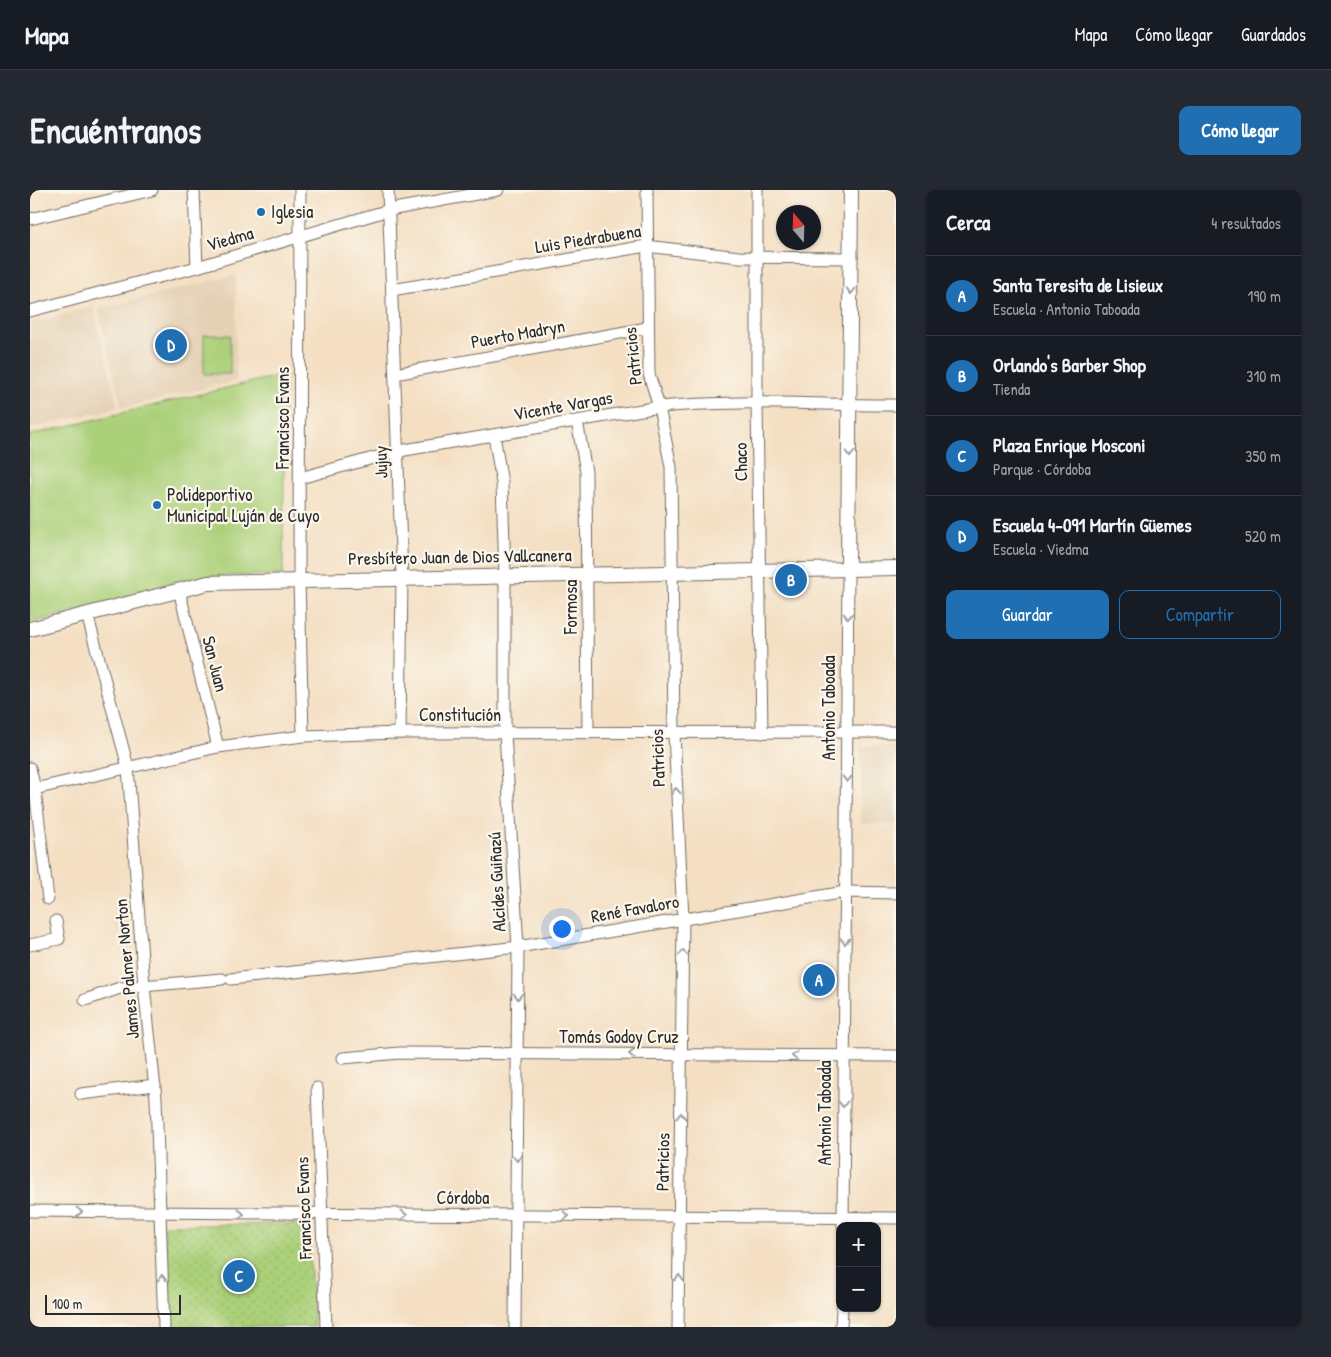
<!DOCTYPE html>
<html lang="es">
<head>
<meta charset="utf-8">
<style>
	body { margin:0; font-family:"Patrick Hand",sans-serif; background:#242831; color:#f1f3f6 }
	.controls { position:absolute; right:15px; bottom:15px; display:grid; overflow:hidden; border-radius:10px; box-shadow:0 1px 4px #0004 }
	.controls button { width:45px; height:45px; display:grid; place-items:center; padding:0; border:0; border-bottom:1px solid #363941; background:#171b24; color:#f1f3f6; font:25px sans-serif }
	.compass { position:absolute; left:746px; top:15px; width:45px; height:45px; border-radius:50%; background:#171b24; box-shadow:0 1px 4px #0004; rotate:341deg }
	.scale { position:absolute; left:15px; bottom:12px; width:136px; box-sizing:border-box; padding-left:5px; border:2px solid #2b2b2b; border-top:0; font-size:14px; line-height:18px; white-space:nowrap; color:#2b2b2b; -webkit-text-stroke:4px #fbf7ec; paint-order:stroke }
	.you { position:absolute; left:531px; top:738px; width:18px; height:18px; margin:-12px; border:4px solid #fff; border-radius:50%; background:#1a73e8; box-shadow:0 0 0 8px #1a73e833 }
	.badge { display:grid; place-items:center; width:32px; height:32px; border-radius:50%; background:#1f6fb2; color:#fff; font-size:16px; font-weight:700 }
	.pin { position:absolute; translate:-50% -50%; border:2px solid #fff; box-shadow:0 1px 5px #0006 }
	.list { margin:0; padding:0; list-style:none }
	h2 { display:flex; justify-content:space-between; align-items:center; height:65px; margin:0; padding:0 20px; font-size:21px }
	h2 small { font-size:16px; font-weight:400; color:#9ea1a6 }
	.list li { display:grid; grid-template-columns:32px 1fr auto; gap:15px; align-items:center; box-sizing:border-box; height:80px; padding:0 20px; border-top:1px solid #363941 }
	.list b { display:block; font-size:19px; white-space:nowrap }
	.list p { margin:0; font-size:16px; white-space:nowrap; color:#9ea1a6 }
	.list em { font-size:16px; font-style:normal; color:#9ea1a6 }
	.actions { display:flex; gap:10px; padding:15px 20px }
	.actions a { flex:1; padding:11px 0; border:1px solid #1f6fb2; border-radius:10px; text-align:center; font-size:18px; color:#1f6fb2 }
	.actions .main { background:#1f6fb2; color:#fff }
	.map { position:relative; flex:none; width:866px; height:1137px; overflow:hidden; border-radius:10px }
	header { display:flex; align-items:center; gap:30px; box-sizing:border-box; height:70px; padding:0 25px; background:#171b24; border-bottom:1px solid #363941 }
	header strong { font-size:24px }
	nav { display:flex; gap:28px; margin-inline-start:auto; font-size:18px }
	.intro { display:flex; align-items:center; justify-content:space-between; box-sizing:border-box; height:120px; padding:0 30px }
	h1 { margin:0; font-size:35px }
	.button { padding:12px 22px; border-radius:10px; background:#1f6fb2; color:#fff; font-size:18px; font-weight:700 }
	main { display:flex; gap:30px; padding:0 30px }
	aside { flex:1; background:#171b24; border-radius:10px; box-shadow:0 1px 4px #0004 }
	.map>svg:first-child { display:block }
	.built { fill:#e4d0b4 }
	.park { fill:url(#park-dots); stroke:#6b7e52 }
	.garden { fill:#abd079; stroke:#6b7e52 }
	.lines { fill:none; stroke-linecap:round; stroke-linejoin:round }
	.minor-casing { stroke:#716a60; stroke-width:13 }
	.tertiary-casing { stroke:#716a60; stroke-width:16 }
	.minor { stroke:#fff; stroke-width:11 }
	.tertiary { stroke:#fff; stroke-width:14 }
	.oneway { stroke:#a0a0a0 }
	.poi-dot { fill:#1f6fb2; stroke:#fbf7ec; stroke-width:2 }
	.labels { text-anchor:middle; stroke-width:4.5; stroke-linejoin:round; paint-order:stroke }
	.poi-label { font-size:18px; fill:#2b2b2b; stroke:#fbf7ec; text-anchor:start }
	.street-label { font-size:18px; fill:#2b2b2b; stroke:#fbf7ec }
</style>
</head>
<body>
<header>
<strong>Mapa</strong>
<nav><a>Mapa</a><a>Cómo llegar</a><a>Guardados</a></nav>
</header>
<div class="intro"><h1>Encuéntranos</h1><a class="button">Cómo llegar</a></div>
<main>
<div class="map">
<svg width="866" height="1137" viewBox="0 0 866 1137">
	<defs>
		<pattern id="park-dots" width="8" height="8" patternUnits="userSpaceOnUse" patternTransform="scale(1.25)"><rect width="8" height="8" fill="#abd079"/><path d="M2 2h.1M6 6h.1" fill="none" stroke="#93b369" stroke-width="1.8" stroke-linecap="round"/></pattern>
	</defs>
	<rect width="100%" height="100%" fill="#fbf7ec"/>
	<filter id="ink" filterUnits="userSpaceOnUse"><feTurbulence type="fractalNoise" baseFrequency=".02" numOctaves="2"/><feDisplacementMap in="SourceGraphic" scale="10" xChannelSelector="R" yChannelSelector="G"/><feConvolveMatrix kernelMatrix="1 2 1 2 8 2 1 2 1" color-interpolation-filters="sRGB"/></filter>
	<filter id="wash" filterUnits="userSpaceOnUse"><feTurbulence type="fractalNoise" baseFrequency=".0096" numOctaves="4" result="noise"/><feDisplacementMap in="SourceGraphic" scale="20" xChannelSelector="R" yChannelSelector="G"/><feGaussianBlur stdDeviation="1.12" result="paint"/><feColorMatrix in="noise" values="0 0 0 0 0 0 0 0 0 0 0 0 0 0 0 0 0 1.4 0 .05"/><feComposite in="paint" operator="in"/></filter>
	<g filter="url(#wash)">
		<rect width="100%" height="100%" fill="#f4dfc3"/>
		<!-- built -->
		<g class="built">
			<path d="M 206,85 L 206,191 L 92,218 L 68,119 Z"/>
			<path d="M 63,117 L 88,217 L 0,239 L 0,133 Z"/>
			<rect x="831" y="556" width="35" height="78"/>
		</g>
		<!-- park -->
		<path class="park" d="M 278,1034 L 284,1137 L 139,1137 L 134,1035 Z"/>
		<!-- garden -->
		<g class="garden">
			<rect x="174" y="145" width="26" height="39"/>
			<path d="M 255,184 L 253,385 L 180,386 L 0,433 L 0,245 Z"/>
		</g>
	</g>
	<g filter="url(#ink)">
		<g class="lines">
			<!-- minor casing -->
			<g class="minor-casing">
				<g id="minor">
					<path d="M 164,0 L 167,77"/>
					<path d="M 270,0 L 269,390 L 273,546"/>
					<path d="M 358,0 L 372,387 L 370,543"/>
					<path d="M 617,0 L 619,184 L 629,217 L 641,277 L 644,543 L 653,728 L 648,1137"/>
					<path d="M 727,0 L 727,214 L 732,543"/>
					<path d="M 0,29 L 122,0"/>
					<path d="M 362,100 L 616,56 L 709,67 L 822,68"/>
					<path d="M 0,121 L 167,77 L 359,20 L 468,0"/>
					<path d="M 365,184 L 617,138"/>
					<path d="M 547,231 L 556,282 L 558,543"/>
					<path d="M 464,245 L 472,293 L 475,385 L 475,543 L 488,757 L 485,1137"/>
					<path d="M 270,288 L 369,261 L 629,217 C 707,209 787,215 866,215"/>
					<path d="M 149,400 L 188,557"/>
					<path d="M 57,424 L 98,577 L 114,796 L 126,908 L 134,1137"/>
					<path d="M 0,578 L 5,599 L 18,709"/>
					<path d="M 0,600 L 188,557 L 273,546 L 370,543 L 866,542"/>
					<path d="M 0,755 L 29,749 L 26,731"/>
					<path d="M 201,789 L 488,757 L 815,702 L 866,703"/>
					<path d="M 55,810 L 90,798 L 192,789"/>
					<path d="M 313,868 L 370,863 L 866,866"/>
					<path d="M 287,898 L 296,1137"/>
					<path d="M 51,904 L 125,895"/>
					<path d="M 0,1021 L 866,1028"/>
					<path d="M 813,1036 L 818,377"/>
					<path d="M 811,1137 L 812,1118"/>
				</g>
			</g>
			<!-- tertiary casing -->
			<g class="tertiary-casing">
				<g id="tertiary">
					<path d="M 818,377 L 821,0"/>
					<path d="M 0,439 L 178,393 L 866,378"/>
				</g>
			</g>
			<!-- minor -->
			<use href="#minor" class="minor"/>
			<!-- tertiary -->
			<use href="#tertiary" class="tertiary"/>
		</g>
		<!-- one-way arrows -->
		<defs><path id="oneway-chevron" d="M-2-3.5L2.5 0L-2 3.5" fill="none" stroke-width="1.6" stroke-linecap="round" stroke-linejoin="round" transform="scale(1.25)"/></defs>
		<g class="oneway">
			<use href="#oneway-chevron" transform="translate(821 101) rotate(91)"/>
			<use href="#oneway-chevron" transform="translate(820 264) rotate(91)"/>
			<use href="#oneway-chevron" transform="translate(818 426) rotate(90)"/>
			<use href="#oneway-chevron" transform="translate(817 589) rotate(91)"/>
			<use href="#oneway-chevron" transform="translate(646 601) rotate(-93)"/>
			<use href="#oneway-chevron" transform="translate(815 751) rotate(91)"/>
			<use href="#oneway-chevron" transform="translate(653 763) rotate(-90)"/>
			<use href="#oneway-chevron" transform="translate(488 806) rotate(90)"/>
			<use href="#oneway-chevron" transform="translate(602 864) rotate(-180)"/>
			<use href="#oneway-chevron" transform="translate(765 866) rotate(-179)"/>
			<use href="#oneway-chevron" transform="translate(813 914) rotate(90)"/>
			<use href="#oneway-chevron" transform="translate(651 926) rotate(-89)"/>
			<use href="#oneway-chevron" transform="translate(487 968) rotate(91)"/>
			<use href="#oneway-chevron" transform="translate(49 1022) rotate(1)"/>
			<use href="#oneway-chevron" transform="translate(211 1024)"/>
			<use href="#oneway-chevron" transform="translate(374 1025)"/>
			<use href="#oneway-chevron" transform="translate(536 1026) rotate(1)"/>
			<use href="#oneway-chevron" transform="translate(132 1088) rotate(-92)"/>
			<use href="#oneway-chevron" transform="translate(649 1088) rotate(-89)"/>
		</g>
	</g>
	<!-- markers -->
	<g class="poi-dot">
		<circle cx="231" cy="22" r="5"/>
		<circle cx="127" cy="315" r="5"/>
	</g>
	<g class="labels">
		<!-- poi labels -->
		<g class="poi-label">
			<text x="241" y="28">Iglesia</text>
			<text x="137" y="311">Polideportivo<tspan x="137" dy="21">Municipal Luján de Cuyo</tspan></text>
		</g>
		<!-- street labels -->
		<g class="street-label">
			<text transform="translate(200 49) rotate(-16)" y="6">Viedma</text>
			<text transform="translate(558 49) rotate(-9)" y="6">Luis Piedrabuena</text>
			<text transform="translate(488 144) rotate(-10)" y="6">Puerto Madryn</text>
			<text transform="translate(603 166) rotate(-96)" y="6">Patricios</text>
			<text transform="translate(533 216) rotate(-10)" y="6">Vicente Vargas</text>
			<text transform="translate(253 228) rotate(-90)" y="6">Francisco Evans</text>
			<text transform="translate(351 272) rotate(-92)" y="6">Jujuy</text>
			<text transform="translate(711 272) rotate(-91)" y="6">Chaco</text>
			<text transform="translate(430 367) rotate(-1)" y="6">Presbítero Juan de Dios Vallcanera</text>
			<text transform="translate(541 417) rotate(-90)" y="6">Formosa</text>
			<text transform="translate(185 474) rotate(76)" y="6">San Juan</text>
			<text transform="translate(799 518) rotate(-90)" y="6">Antonio Taboada</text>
			<text x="430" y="531">Constitución</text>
			<text transform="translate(628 568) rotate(-92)" y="6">Patricios</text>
			<text transform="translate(467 692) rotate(-93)" y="6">Alcides Guiñazú</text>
			<text transform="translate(605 719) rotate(-10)" y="6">René Favaloro</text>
			<text transform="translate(97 779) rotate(-95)" y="6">James Palmer Norton</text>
			<text x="589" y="853">Tomás Godoy Cruz</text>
			<text transform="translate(795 923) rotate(-90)" y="6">Antonio Taboada</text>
			<text transform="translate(633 972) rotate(-89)" y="6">Patricios</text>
			<text x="433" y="1014">Córdoba</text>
			<text transform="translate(274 1018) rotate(-92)" y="6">Francisco Evans</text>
		</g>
	</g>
</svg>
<div class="controls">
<button>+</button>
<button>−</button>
</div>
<svg class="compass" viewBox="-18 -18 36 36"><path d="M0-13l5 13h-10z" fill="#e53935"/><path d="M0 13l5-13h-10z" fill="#9ea1a6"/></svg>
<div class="scale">100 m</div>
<div class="you"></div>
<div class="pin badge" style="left:789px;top:790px">A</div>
<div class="pin badge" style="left:761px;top:390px">B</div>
<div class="pin badge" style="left:209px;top:1086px">C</div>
<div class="pin badge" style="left:141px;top:155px">D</div>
</div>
<aside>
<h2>Cerca<small>4 resultados</small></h2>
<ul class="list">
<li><span class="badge">A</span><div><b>Santa Teresita de Lisieux</b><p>Escuela · Antonio Taboada</p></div><em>190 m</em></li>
<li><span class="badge">B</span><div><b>Orlando's Barber Shop</b><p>Tienda</p></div><em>310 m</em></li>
<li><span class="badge">C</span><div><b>Plaza Enrique Mosconi</b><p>Parque · Córdoba</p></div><em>350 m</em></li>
<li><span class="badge">D</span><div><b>Escuela 4-091 Martín Güemes</b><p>Escuela · Viedma</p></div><em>520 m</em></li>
</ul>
<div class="actions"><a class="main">Guardar</a><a>Compartir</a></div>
</aside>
</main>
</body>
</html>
